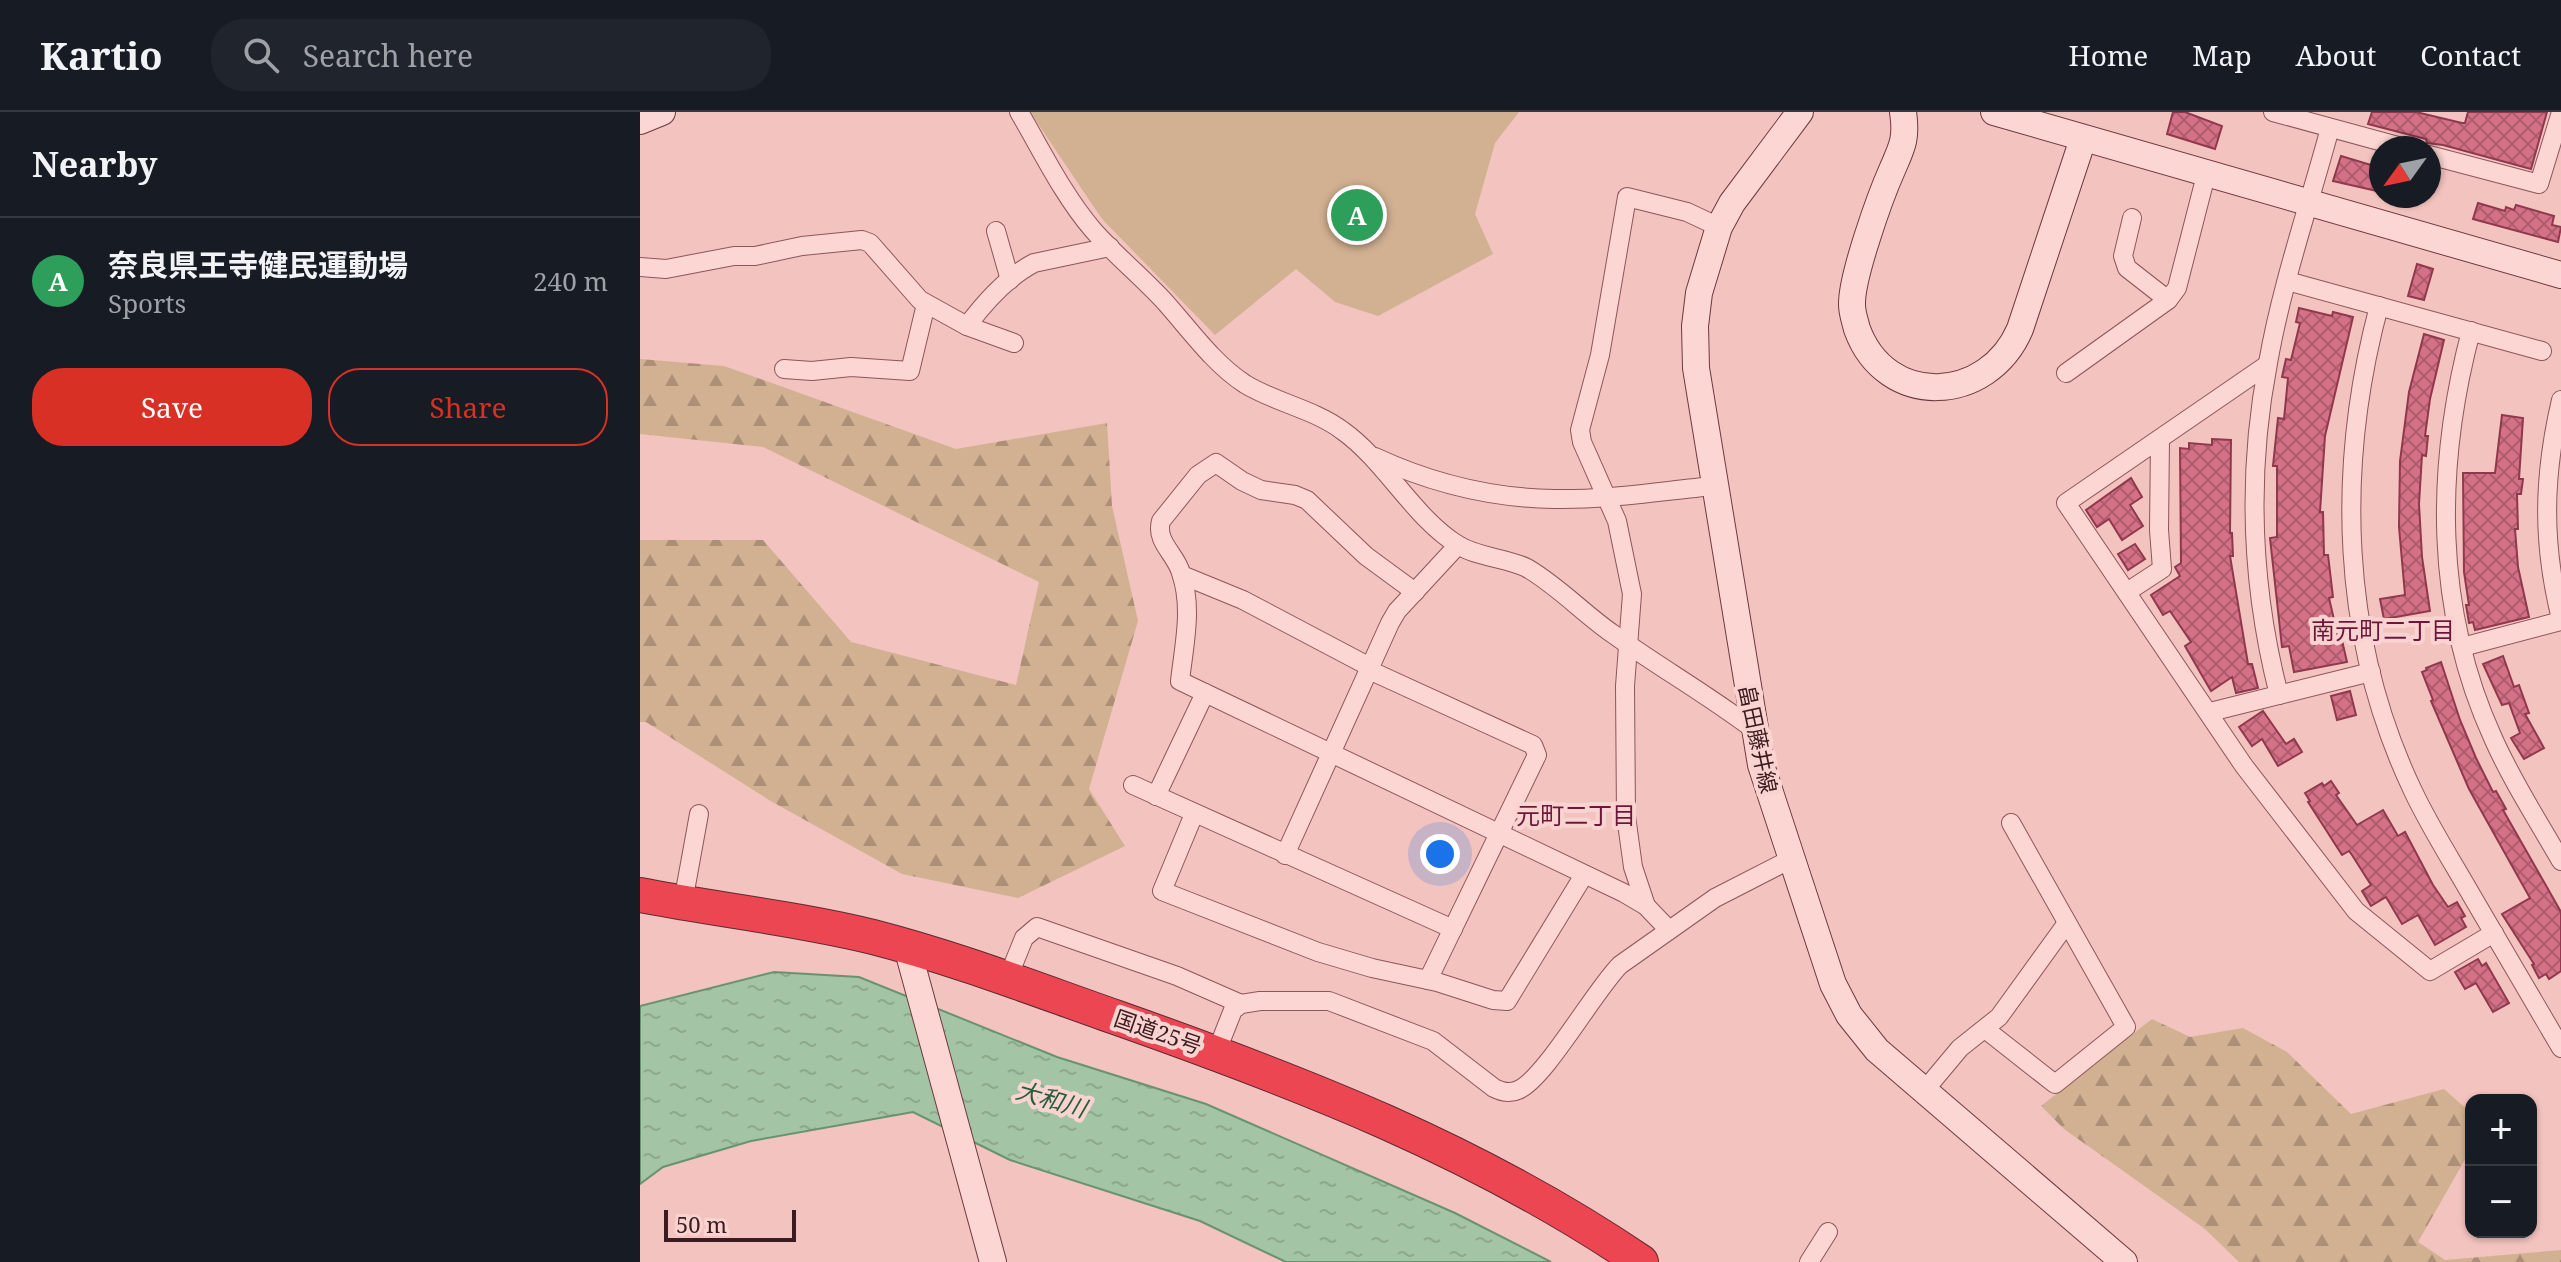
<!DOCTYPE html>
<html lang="en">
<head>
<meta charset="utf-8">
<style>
	body { margin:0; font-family:"Noto Serif","Noto Sans JP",serif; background:#20242c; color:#f1f3f6 }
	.controls { position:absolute; right:24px; bottom:24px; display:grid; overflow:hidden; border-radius:16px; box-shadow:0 2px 6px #0004 }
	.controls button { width:72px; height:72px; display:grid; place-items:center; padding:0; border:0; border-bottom:2px solid #363941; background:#171b24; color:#f1f3f6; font:40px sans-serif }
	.compass { position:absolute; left:1729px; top:24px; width:72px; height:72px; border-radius:50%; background:#171b24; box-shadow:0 2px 6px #0004; rotate:237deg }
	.scale { position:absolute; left:24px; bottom:20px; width:132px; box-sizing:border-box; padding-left:8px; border:4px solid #3b1b20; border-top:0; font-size:22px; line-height:28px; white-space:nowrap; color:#3b1b20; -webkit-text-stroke:6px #f9d3d0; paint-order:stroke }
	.you { position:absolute; left:800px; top:742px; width:28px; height:28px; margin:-20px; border:6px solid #fff; border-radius:50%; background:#1a73e8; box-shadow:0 0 0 12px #1a73e833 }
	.badge { display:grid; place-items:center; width:52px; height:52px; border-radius:50%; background:#d93025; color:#fff; font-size:26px; font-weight:700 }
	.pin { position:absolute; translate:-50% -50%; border:4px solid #fff; box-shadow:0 2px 8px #0006 }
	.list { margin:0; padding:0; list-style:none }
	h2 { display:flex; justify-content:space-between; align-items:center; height:104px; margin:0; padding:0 32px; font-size:34px }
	h2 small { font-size:26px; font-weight:400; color:#9ea1a6 }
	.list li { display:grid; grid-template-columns:52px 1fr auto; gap:24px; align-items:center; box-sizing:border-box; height:128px; padding:0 32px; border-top:2px solid #363941 }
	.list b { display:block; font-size:30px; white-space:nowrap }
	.list p { margin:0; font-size:26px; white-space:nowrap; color:#9ea1a6 }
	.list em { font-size:26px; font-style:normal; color:#9ea1a6 }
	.actions { display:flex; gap:16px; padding:24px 32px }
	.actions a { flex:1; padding:18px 0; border:2px solid #d93025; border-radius:32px; text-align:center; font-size:28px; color:#d93025 }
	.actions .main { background:#d93025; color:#fff }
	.icon { flex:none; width:44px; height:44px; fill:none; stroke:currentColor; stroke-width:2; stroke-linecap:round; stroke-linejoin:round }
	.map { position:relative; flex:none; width:1921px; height:1150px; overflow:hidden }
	header { display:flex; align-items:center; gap:48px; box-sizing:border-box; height:112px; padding:0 40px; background:#171b24; border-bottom:2px solid #363941 }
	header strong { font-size:38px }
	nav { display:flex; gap:44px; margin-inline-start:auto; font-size:28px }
	.search { width:560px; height:72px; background:#20242c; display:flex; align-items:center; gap:20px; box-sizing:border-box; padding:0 28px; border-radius:32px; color:#9ea1a6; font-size:30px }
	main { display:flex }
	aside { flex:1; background:#171b24 }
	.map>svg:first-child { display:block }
	.green { fill:#d2b192 }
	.forest { fill:url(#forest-firs) }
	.water { fill:url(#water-ripples); stroke:#69936e; stroke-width:2 }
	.building { fill:url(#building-cross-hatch); stroke:#90384d; stroke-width:2 }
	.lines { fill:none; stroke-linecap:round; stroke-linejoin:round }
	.street-casing { stroke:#8e555b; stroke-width:20 }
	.secondary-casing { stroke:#6f3840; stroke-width:28 }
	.highway-casing { stroke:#5b2a32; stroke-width:36 }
	.street { stroke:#fcd6d3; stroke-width:18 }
	.secondary { stroke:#fcd6d3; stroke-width:26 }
	.highway { stroke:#ec4652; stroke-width:34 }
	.labels { text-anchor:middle; stroke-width:8; stroke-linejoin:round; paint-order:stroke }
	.street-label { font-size:22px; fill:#3b1b20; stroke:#f9d3d0 }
	.neighbourhood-label { font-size:24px; fill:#6d163b; stroke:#f9d3d0 }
	.water-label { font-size:24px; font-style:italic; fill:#295d39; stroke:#f9d3d0 }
</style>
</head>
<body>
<header>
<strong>Kartio</strong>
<div class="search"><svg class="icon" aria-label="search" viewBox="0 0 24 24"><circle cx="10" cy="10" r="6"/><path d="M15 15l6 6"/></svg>Search here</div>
<nav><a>Home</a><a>Map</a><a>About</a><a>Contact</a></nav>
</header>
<main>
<aside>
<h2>Nearby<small></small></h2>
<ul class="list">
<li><span class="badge" style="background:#2e9e5b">A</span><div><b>奈良県王寺健民運動場</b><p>Sports</p></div><em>240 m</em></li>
</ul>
<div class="actions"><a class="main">Save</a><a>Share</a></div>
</aside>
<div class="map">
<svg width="1921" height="1150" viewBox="0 0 1921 1150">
	<defs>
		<pattern id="forest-firs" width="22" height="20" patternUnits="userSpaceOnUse" patternTransform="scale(2)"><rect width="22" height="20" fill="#d2b192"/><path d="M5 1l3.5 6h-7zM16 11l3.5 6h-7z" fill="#ac8f77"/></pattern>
		<pattern id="water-ripples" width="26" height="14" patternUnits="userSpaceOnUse" patternTransform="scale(2)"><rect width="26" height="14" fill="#a3c4a5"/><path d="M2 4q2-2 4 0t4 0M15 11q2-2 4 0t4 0" fill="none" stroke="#8da88e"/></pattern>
		<pattern id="building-cross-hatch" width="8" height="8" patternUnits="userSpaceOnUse" patternTransform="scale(2)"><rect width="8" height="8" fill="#d57187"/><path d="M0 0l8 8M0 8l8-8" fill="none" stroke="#ae5c6e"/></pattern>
	</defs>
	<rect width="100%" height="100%" fill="#f3c3bf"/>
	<!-- green -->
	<path class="green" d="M 390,0 L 879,0 L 855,31 L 835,102 L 853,142 L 738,204 L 695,190 L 656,157 L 575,223 L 462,107 Z"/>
	<!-- forest -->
	<g class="forest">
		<path d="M 0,247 L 84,254 L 316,337 L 467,311 L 472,394 L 498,509 L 449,677 L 485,734 L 378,786 L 262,762 L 129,688 L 6,610 L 0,610 L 0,428 L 123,428 L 211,530 L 376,573 L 399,470 L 123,335 L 0,322 Z"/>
		<path d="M 1512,907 L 1550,925 L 1603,916 L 1647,940 L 1711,1002 L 1804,977 L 1831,1001 L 1831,1037 L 1778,1130 L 1805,1148 L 1921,1138 L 1921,1150 L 1599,1150 L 1565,1117 L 1424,1017 L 1401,994 Z"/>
	</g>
	<!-- water -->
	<path class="water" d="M 134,860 L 219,865 L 417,945 L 566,992 L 815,1101 L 911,1150 L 646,1150 L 560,1109 L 370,1048 L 273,1000 L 111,1029 L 23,1055 L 0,1072 L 0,894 Z"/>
	<!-- building -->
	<g class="building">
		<path d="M 1533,0 L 1545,0 L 1582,14 L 1575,37 L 1527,22 Z"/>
		<path d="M 1732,0 L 1776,0 L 1822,11 L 1825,11 L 1828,0 L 1907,0 L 1891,57 L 1803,33 L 1787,31 L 1786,27 L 1728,12 Z"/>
		<path d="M 1701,44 L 1741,56 L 1741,80 L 1693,69 Z"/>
		<path d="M 1838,91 L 1865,99 L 1866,95 L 1874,98 L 1876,93 L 1914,104 L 1912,113 L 1921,115 L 1918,130 L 1833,107 Z"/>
		<path d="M 1777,152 L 1793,157 L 1784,188 L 1768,184 Z"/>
		<path d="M 1659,196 L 1692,204 L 1693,200 L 1713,205 L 1685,324 L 1680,400 L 1683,400 L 1684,443 L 1688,443 L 1693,485 L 1689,486 L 1698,525 L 1701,524 L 1707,550 L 1654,560 L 1649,534 L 1642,535 L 1630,426 L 1637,425 L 1637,354 L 1633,354 L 1638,306 L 1644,307 L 1648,266 L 1642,265 L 1646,247 L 1651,248 L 1660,211 L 1656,210 Z"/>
		<path d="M 1784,222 L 1804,228 L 1790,287 L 1785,324 L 1788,324 L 1786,344 L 1782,343 L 1779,392 L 1782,445 L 1790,499 L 1744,507 L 1740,487 L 1765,483 L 1759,415 L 1760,349 L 1769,280 Z"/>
		<path d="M 1862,303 L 1883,306 L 1879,367 L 1883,367 L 1881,382 L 1877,382 L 1878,417 L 1875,417 L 1878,455 L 1889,505 L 1835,518 L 1833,510 L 1829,511 L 1826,493 L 1829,493 L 1824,460 L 1823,361 L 1855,361 Z"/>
		<path d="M 1572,327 L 1591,328 L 1590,421 L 1592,421 L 1593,444 L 1590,444 L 1608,552 L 1612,552 L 1618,576 L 1596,581 L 1592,565 L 1571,579 L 1545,534 L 1551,530 L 1530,499 L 1523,503 L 1511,483 L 1540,464 L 1535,455 L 1541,451 L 1540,336 L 1549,337 L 1549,331 L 1572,333 Z"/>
		<path d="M 1491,366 L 1502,385 L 1490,393 L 1503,414 L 1482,428 L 1469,407 L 1457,415 L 1446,398 Z"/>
		<path d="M 1495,432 L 1505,447 L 1488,458 L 1478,442 Z"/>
		<path d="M 1863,544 L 1874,575 L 1879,573 L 1889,601 L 1885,602 L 1904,636 L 1884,647 L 1871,626 L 1880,621 L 1869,591 L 1862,593 L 1843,552 Z"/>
		<path d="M 1801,550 L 1820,608 L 1836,646 L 1853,680 L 1856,679 L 1866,697 L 1863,698 L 1921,800 L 1921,859 L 1909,867 L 1906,862 L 1899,866 L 1892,853 L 1894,852 L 1862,802 L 1890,786 L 1829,677 L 1791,589 L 1793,588 L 1782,560 L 1787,558 L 1786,556 Z"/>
		<path d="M 1710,579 L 1716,603 L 1697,608 L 1691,584 Z"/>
		<path d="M 1623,599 L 1646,632 L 1654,627 L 1662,640 L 1638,654 L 1622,627 L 1612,634 L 1599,615 Z"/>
		<path d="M 1691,669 L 1699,681 L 1696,683 L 1717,713 L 1743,698 L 1758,724 L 1765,720 L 1793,773 L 1808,795 L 1817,790 L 1825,804 L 1821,806 L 1826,815 L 1795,833 L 1778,803 L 1762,812 L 1746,785 L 1731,794 L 1722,779 L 1731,773 L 1712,743 L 1709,739 L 1702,743 L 1668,690 L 1670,689 L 1665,681 L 1682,671 L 1684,674 Z"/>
		<path d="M 1838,847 L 1842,854 L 1846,851 L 1869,891 L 1853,900 L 1836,871 L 1825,877 L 1815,860 Z"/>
	</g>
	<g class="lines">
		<!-- street casing -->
		<g class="street-casing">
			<g id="street">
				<path d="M 379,0 C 402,39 423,83 453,118 C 475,143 502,165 525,190 C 550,218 574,252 605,272 C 636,291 674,297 703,319 C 745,349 774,406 818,433 C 839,446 865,445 887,456 C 918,474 944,502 973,522 C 1019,555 1068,583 1113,617"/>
				<path d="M 1633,0 L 1765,36"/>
				<path d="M 1789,43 L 1899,72 L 1921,0"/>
				<path d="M 1492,106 L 1483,144 L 1487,156 L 1528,188"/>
				<path d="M 356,119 L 370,168"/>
				<path d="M 0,155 L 26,157 L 94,144 L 115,144 L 162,134 L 222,128 L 230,131 L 280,188 L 327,214 L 374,231"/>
				<path d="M 1647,169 L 1902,239"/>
				<path d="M 1739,194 C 1696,355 1700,526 1773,679 C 1789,713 1810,746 1829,779 C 1860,831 1890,884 1921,936"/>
				<path d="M 327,214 C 345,190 367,165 394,151 L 470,135"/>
				<path d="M 1831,219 C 1795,355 1794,497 1853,626 C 1872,669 1898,709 1921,749"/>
				<path d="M 1627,253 L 1426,391 L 1604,654 L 1716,799 L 1790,859 L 1854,821"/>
				<path d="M 144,257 L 172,259 L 211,255 L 270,259 L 286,192"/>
				<path d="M 1426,261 L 1528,188 L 1537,176 L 1566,63"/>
				<path d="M 1921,288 C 1903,365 1902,431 1921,507"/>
				<path d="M 735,345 C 791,371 852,386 914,387 C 967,388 1021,379 1074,374"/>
				<path d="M 542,463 L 603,488 L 730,555"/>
				<path d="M 775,480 L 726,444 L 667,388 L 655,383 L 621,378 L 602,369 L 576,351 L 558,363 L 521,409 C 515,430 536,442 541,461 C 553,496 544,533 540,569 L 984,781 L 1006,794 L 1029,818"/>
				<path d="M 1487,480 L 1522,457 L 1519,418 L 1520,327"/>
				<path d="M 1822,535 L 1921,509"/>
				<path d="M 729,558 L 893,633 L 897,643 L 788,868"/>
				<path d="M 1639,583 C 1611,474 1607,361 1628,251 C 1642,171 1669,94 1690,16"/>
				<path d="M 1570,600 L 1731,560"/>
				<path d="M 493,673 L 813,817"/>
				<path d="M 516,684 L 565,581"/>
				<path d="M 554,702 L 522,779 L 678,840 L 732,856 L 797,870 L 853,888 L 867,889 L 944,763"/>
				<path d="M 645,743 L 750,511 L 757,499 L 818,433"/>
				<path d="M 43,790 L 59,702"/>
				<path d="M 1006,794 L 993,755 L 986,704 L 985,574 L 992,482 L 977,409 L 942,330 L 940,318 L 960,243 L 987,85 L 1047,100 L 1079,115"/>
				<path d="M 367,868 L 384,826 L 397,815 L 537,864 L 601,892"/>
				<path d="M 1345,917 L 1415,972 L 1486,915 L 1371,711"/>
				<path d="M 576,941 L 593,898 L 601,892 L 620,889 L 689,889 L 793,929 L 854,976 C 862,980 870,982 878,978 C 905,967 954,879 980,853 L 1075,786 L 1151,747"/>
				<path d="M 1284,979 L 1320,936 L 1359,905 L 1427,811"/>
				<path d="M 1169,1150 L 1188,1120"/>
			</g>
		</g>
		<!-- secondary casing -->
		<g class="secondary-casing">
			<g id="secondary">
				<path d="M 1160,0 L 1092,91 L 1079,115 L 1059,181 L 1055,214 L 1056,256 L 1121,653 L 1193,872 L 1209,903 L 1237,938 L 1484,1150"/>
				<path d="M 1263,0 C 1267,27 1262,35 1252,58 C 1240,85 1211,166 1212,193 C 1212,201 1215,209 1217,217 C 1246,297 1348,292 1380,217 L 1443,27"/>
				<path d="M 1354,0 L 1921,163"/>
				<path d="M 0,9 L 22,0"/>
				<path d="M 267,835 L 353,1150"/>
			</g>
		</g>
		<!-- highway casing -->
		<g class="highway-casing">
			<path id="highway" d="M 0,783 C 77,798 156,806 233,825 C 315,846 395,877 475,905 C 662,971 836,1038 1001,1150"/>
		</g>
		<!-- street -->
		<use href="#street" class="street"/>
		<!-- secondary -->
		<use href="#secondary" class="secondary"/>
		<!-- highway -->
		<use href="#highway" class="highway"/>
	</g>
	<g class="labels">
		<!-- street labels -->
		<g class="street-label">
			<text transform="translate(1118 627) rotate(78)" y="8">畠田藤井線</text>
			<text transform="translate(518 920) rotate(19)" y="8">国道25号</text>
		</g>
		<!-- neighbourhood labels -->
		<g class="neighbourhood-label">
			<text x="1743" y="527">南元町二丁目</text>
			<text x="936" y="712">元町二丁目</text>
		</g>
		<!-- water labels -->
		<g class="water-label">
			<text transform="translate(411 988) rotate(16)" y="8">大和川</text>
		</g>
	</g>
</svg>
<div class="controls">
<button>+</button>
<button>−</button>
</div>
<svg class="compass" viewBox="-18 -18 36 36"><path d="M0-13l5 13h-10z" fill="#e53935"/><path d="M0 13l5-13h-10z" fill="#9ea1a6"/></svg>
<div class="scale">50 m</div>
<div class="you"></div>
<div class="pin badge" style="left:717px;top:103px;background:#2e9e5b">A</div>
</div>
</main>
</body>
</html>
